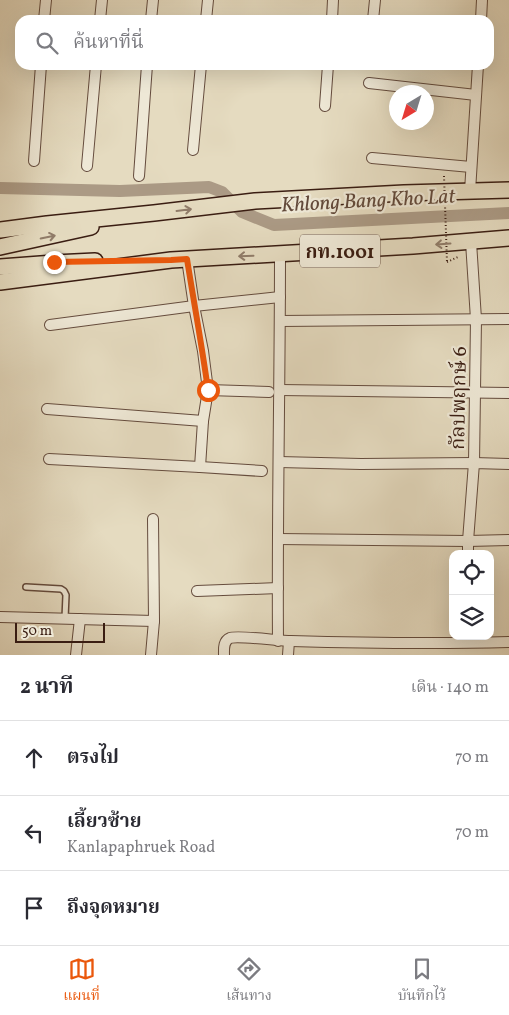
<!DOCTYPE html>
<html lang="th">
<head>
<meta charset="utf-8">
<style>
	body { margin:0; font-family:Vollkorn,"Noto Serif Thai",serif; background:#f2f2f3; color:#2b2b33 }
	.controls { position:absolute; right:15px; bottom:15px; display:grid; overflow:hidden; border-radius:10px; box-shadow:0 5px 20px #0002 }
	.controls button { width:45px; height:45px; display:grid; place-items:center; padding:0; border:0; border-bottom:1px solid #e1e1e2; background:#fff; color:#2b2b33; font:25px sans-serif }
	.compass { position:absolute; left:389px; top:85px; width:45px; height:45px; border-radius:50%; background:#fff; box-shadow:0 5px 20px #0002; rotate:218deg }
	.scale { position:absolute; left:15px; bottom:12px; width:90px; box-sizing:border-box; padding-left:5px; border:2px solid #3a1d12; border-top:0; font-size:14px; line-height:18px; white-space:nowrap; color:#3a1d12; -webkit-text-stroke:4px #eee8d6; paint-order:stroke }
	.stop { position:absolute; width:15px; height:15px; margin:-11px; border:4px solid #ea580c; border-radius:50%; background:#fff }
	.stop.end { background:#ea580c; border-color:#fff; box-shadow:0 1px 5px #0008 }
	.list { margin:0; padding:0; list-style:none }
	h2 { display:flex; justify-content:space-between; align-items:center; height:65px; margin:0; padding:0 20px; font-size:21px }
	h2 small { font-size:16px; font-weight:400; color:#7c7c81 }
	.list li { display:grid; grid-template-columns:32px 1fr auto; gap:15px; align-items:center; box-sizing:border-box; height:75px; padding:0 20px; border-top:1px solid #e1e1e2 }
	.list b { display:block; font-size:19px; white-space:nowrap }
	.list p { margin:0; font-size:16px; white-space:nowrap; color:#7c7c81 }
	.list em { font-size:16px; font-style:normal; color:#7c7c81 }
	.icon { flex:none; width:28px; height:28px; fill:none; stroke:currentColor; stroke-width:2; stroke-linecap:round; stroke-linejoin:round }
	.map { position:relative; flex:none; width:509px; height:655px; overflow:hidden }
	.search { position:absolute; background:#fff; box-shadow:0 5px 20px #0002; left:15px; right:15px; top:15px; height:55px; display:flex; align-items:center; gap:12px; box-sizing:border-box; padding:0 18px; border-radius:15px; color:#7c7c81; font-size:19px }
	.sheet { height:290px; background:#fff }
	nav { display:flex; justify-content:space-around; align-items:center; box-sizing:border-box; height:70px; border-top:1px solid #e1e1e2; background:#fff; font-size:14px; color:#7c7c81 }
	nav a { display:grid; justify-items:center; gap:2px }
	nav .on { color:#ea580c }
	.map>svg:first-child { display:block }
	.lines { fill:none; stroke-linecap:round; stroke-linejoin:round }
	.canal { stroke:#ab9a85; stroke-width:12 }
	.service-casing { stroke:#654c3e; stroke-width:8 }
	.minor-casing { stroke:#654c3e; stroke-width:12 }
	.primary-casing { stroke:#3a1d12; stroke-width:18 }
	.path { stroke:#3a1d12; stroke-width:2; stroke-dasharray:1 2.5; stroke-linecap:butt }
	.service { stroke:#eee8d6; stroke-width:5 }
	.minor { stroke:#eee8d6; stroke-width:10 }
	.primary { stroke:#e5dbc0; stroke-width:15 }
	.path-bridge { stroke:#3a1d12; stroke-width:2; stroke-dasharray:1 2.5; stroke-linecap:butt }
	.oneway { stroke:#907c69 }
	.route { stroke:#ea580c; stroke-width:6 }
	.labels { text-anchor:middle; stroke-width:4.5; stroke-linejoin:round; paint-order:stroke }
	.shield { fill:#eee8d6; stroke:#705a4d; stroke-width:1 }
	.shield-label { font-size:19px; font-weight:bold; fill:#3a1d12 }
	.street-label { font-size:20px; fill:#3a1d12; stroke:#eee8d6 }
	.water-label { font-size:21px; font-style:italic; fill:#62493a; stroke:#eee8d6 }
</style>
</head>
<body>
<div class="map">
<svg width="509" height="655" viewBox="0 0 509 655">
	<rect width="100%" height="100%" fill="#e5dbc0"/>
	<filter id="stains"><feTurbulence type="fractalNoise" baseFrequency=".004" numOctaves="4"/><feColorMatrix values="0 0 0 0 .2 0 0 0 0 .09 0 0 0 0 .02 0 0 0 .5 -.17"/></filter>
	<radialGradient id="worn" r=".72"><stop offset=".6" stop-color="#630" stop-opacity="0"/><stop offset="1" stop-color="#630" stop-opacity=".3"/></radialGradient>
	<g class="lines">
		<!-- canal -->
		<path class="canal" d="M 0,188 L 120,191 L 209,187 L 222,192 L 242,212 L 274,225 L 509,213"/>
		<!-- service casing -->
		<g class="service-casing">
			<path id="service" d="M 26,587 L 61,589 L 64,591 L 66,595 L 65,618"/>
		</g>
		<!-- minor casing -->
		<g class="minor-casing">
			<g id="minor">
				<path d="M 44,20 L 46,0"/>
				<path d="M 100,20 L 102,0"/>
				<path d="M 151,20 L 153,0"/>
				<path d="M 206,20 L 208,0"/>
				<path d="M 332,20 L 333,0"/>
				<path d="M 373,20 L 375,0"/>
				<path d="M 481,20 L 482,0"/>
				<path d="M 369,83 L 476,95"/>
				<path d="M 325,106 L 328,65"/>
				<path d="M 193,150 L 201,65"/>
				<path d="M 372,158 L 471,167"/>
				<path d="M 34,161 L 41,65"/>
				<path d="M 87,166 L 96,65"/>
				<path d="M 139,176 L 147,65"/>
				<path d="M 470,191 L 478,65"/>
				<path d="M 187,259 L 194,306 L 203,351 L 208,390 L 203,421 L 200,467"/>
				<path d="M 280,321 L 509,319"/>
				<path d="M 50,325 L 194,306 L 280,297"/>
				<path d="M 208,390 L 269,392"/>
				<path d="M 280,390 L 509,393"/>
				<path d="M 47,409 L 203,421"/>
				<path d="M 49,459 L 200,467 L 262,471"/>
				<path d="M 279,462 L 361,464 L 474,463 L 509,464"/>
				<path d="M 278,539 L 468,541 L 509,540"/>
				<path d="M 468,554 L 468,541 L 474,463 L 476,319 L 471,242"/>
				<path d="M 197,591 L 278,588"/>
				<path d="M 0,617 L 154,621"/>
				<path d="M 278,641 C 277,512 280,383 280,255"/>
				<path d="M 76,655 L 80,619"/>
				<path d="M 151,655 L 154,621 L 153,519"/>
				<path d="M 224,655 C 224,649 223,641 230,638 C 238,635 279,641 291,641 C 363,643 436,644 509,642"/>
				<path d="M 288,655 L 289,641"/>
			</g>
		</g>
		<!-- primary casing -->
		<g class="primary-casing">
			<g id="primary">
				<path d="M 0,230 L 47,224 L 154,213 L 255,201 L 404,193 L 509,190"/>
				<path d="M 0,247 L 91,227"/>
				<path d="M 0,267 L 54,263 L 95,261"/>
				<path d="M 0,282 L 171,260 L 413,246 L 509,238"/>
			</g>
		</g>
		<!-- path -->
		<path class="path" d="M 447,262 L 458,257"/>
		<!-- service -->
		<use href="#service" class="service"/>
		<!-- minor -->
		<use href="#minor" class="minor"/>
		<!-- primary -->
		<use href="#primary" class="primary"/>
		<!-- path-bridge -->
		<path class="path-bridge" d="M 444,176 L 447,262"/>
	</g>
	<!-- one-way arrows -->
	<defs><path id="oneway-shaft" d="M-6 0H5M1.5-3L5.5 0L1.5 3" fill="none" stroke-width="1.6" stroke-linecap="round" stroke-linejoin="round" transform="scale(1.25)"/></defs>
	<g class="oneway">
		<use href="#oneway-shaft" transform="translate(184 210) rotate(-7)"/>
		<use href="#oneway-shaft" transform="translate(48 237) rotate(-12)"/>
		<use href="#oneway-shaft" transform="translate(443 244) rotate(176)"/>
		<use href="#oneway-shaft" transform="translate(246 256) rotate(178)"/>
	</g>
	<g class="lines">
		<!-- route -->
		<path class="route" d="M 54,262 L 171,260 L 187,259 C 194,303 202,346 208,390"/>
	</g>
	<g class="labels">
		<!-- shield labels -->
		<rect class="shield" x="300" y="234.5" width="80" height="33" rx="4"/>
		<g class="shield-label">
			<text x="340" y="258">กท.1001</text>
		</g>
		<!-- street labels -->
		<g class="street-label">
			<text transform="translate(458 398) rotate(-89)" y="7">กัลปพฤกษ์ 6</text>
		</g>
		<!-- water labels -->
		<g class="water-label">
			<text transform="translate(368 200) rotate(-3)" y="7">Khlong Bang Kho Lat</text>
		</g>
	</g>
	<rect width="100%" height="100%" filter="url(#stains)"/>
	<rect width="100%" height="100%" fill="url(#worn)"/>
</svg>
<div class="controls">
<button><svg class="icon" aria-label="locate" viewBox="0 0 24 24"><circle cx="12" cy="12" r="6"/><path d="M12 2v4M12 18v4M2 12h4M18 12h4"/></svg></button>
<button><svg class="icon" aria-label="layers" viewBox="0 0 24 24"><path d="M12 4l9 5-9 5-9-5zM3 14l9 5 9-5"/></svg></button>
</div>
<svg class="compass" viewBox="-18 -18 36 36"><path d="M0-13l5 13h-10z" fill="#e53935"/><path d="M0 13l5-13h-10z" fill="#7c7c81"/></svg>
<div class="scale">50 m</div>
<div class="stop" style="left:208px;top:390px"></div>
<div class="stop end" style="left:54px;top:262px"></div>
<div class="search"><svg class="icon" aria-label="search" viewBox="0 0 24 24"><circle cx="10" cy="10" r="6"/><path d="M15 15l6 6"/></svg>ค้นหาที่นี่</div>
</div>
<section class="sheet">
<h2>2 นาที<small>เดิน · 140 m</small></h2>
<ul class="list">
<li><svg class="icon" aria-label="ahead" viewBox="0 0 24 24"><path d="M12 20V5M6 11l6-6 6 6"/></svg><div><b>ตรงไป</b></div><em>70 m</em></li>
<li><svg class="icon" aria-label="left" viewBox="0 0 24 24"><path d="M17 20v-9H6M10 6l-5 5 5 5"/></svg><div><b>เลี้ยวซ้าย</b><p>Kanlapaphruek Road</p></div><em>70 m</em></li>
<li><svg class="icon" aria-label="arrive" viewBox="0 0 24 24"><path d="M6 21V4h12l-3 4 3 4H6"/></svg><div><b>ถึงจุดหมาย</b></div></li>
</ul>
</section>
<nav>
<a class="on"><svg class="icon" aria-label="map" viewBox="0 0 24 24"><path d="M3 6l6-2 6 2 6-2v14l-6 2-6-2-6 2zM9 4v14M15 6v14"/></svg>แผนที่</a>
<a><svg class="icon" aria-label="directions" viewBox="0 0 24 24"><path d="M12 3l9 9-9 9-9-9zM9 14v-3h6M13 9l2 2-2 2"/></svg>เส้นทาง</a>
<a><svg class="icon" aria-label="saved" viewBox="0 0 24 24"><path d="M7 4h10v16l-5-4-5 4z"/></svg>บันทึกไว้</a>
</nav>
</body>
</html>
